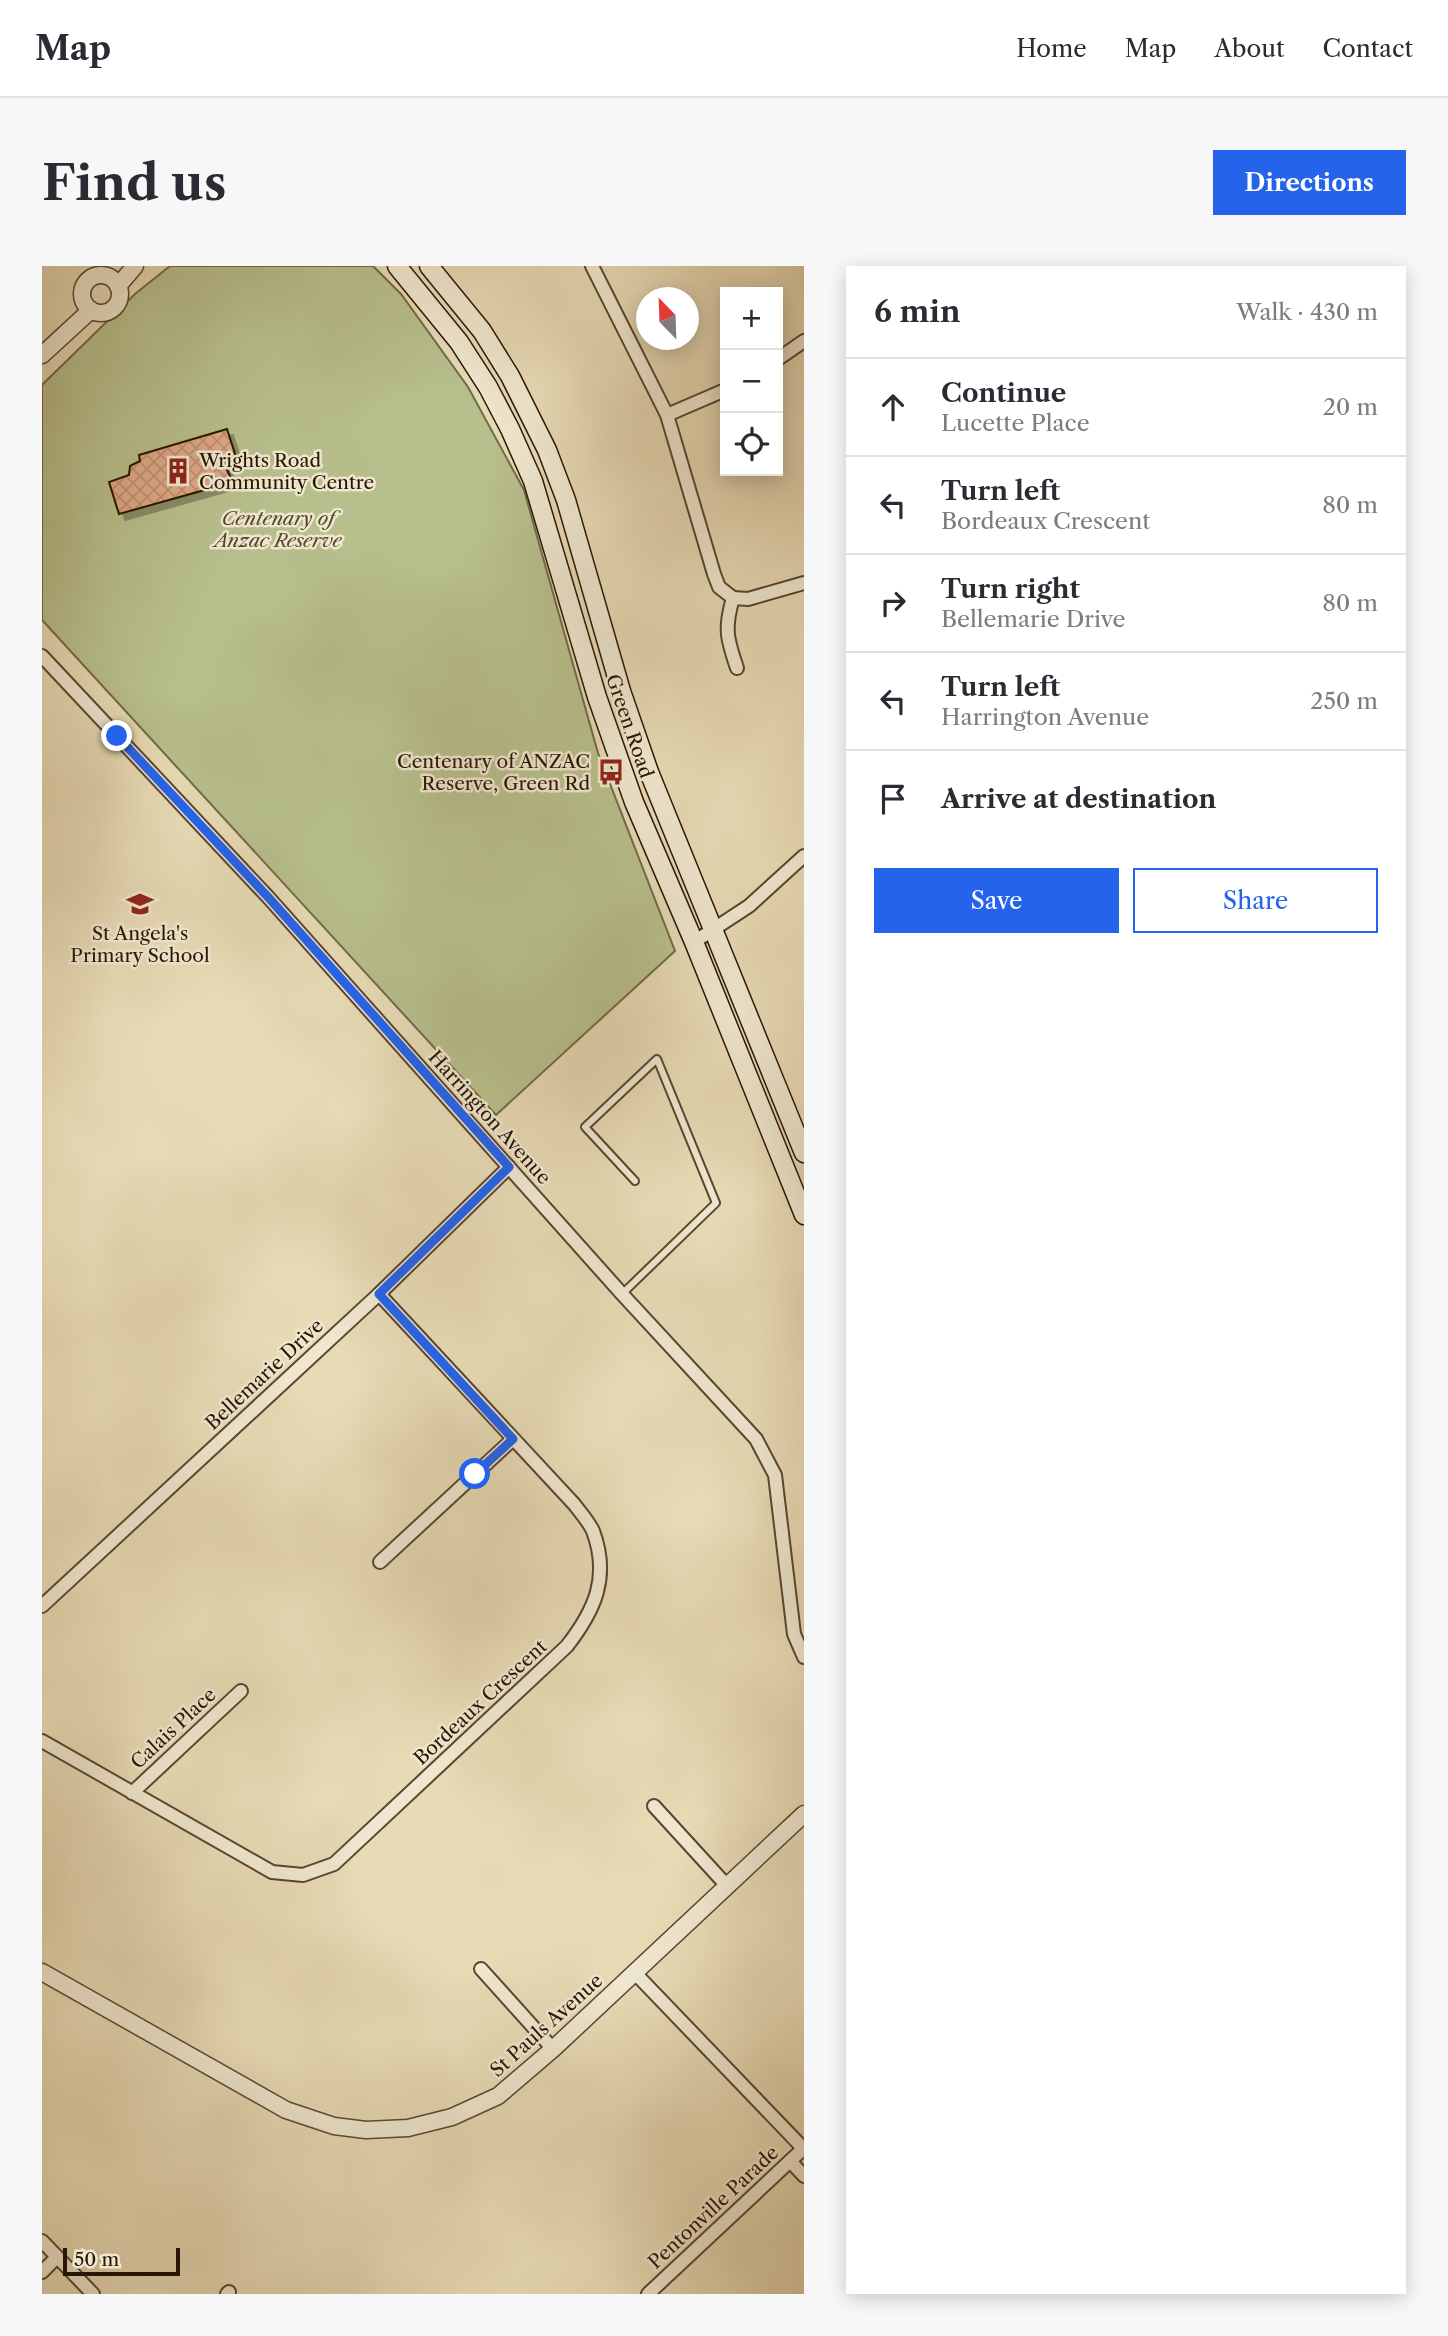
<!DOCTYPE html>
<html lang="en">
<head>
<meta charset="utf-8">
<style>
	body { margin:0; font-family:"Libre Caslon Text",serif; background:#f7f7f7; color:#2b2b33 }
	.controls { position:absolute; right:21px; top:21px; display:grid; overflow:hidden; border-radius:0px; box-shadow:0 4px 18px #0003 }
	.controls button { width:63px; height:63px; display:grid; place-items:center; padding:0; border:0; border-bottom:2px solid #e1e1e2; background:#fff; color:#2b2b33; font:35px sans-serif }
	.compass { position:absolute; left:594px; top:21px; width:63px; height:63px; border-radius:50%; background:#fff; box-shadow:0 4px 18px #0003; rotate:337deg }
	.scale { position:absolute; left:21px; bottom:18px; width:117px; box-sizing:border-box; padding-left:7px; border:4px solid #291504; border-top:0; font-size:19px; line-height:24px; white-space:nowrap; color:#291504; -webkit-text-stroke:5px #efe7cf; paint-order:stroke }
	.stop { position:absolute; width:21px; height:21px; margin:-16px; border:5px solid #2563eb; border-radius:50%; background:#fff }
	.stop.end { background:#2563eb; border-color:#fff; box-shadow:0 2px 7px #0008 }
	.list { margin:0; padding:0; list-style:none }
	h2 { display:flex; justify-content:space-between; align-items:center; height:91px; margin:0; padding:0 28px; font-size:30px }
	h2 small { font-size:23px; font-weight:400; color:#7c7c81 }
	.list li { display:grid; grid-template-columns:46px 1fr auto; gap:21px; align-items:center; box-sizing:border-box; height:98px; padding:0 28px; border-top:2px solid #e1e1e2 }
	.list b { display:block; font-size:26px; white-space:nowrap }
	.list p { margin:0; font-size:23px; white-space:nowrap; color:#7c7c81 }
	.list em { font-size:23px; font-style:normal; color:#7c7c81 }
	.actions { display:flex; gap:14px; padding:21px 28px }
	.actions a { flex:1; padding:16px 0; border:2px solid #2563eb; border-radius:0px; text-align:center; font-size:24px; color:#2563eb }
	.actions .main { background:#2563eb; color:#fff }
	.icon { flex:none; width:38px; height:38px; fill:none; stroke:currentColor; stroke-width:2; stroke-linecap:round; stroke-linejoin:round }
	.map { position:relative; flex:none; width:762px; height:2028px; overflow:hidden; border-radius:0px }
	header { display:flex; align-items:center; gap:42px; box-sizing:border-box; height:98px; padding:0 35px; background:#fff; border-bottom:2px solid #e1e1e2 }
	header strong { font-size:33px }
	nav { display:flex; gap:38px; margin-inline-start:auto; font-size:24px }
	.intro { display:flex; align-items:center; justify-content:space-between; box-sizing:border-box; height:168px; padding:0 42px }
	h1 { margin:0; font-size:49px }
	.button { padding:18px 32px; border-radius:0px; background:#2563eb; color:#fff; font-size:24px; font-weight:700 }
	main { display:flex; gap:42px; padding:0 42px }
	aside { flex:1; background:#fff; border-radius:0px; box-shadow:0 4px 18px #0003 }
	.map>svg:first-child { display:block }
	.green { fill:#b7bf8c; stroke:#706a48; stroke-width:2 }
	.building { fill:url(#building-cross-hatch); stroke:#291504; stroke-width:2; filter:url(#shadow) }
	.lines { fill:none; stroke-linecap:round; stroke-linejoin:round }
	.service-casing { stroke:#584630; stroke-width:10 }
	.minor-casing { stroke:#584630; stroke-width:16 }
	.tertiary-casing { stroke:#584630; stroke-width:19 }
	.secondary-casing { stroke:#291504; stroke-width:21 }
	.service { stroke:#efe7cf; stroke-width:6 }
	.minor { stroke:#efe7cf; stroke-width:12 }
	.tertiary { stroke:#efe7cf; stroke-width:16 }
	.secondary { stroke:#efe7cf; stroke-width:18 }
	.route { stroke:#2563eb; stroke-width:9 }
	.labels { text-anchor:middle; stroke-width:5; stroke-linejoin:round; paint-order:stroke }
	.poi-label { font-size:19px; fill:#291504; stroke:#efe7cf; text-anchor:start }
	.park-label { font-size:19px; font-style:italic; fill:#54482d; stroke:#efe7cf }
	.street-label { font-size:19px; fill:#291504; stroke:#efe7cf }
</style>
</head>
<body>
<header>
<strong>Map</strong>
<nav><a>Home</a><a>Map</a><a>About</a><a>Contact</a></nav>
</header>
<div class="intro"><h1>Find us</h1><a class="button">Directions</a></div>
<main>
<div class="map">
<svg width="762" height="2028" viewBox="0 0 762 2028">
	<defs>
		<pattern id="building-cross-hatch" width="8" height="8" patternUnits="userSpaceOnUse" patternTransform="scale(1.75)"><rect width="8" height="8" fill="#dca886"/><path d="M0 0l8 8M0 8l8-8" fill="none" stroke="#bd9072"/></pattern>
		<filter id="shadow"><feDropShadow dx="6" dy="6" stdDeviation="0" flood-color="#0004"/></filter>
	</defs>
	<rect width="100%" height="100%" fill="#e7dab5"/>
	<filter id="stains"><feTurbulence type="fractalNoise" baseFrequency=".00286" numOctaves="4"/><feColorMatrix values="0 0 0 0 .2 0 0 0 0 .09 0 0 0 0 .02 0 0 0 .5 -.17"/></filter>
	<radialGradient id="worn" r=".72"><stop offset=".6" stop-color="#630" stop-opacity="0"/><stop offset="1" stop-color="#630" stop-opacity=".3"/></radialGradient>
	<!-- green -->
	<path class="green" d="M 128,0 L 331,0 L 359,28 L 426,121 L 482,224 L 556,487 L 633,685 L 454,849 L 0,354 L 0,119 L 93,28 Z"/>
	<!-- building -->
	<path class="building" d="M 185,163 L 194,191 L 181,196 L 191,216 L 77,248 L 67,216 L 87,209 L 88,200 L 98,195 L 97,189 Z"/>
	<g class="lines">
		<!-- service casing -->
		<g class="service-casing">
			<path id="service" d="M 580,1028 L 674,937 L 615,793 L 543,861 L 593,915"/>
		</g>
		<!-- minor casing -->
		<g class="minor-casing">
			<g id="minor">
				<path d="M 550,0 L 625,149 L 672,308 L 677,321 L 691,332"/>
				<path d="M 736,93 L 762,75"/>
				<path d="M 625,149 L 683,124"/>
				<path d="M 691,332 L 706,333 L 762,317"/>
				<path d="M 691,332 C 682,362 685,373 695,402"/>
				<path d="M 0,390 L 226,631 L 580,1028 L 714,1173 L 733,1209 L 752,1368 L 762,1391"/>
				<path d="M 652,676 L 707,640 L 762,590"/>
				<path d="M 338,1296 L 471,1173"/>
				<path d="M 0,1340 L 337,1028 L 467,901"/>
				<path d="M 0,1475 L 230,1606 L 261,1609 L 292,1598 L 525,1380 C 553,1344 568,1311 551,1265 C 547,1256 538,1246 532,1238 L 337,1028"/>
				<path d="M 90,1527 L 199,1425"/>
				<path d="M 612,1540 L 686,1621"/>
				<path d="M 439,1703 L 511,1783"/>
				<path d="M 593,1707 L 761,1882"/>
				<path d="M 748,1895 L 762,1910"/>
				<path d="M 0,1975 L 51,2028"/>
				<path d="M 0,2006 L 15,1991"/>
				<path d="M 185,2028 L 187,2026"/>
				<path d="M 606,2028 L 762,1882"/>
			</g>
		</g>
		<!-- tertiary casing -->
		<g class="tertiary-casing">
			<g id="tertiary">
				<circle cx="59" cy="28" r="19"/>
				<path d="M 76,20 L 93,0"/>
				<path d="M 0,89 L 49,44"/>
				<path d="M 0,1706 L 244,1844 L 292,1860 L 324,1864 L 366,1862 L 410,1851 L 456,1830 L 511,1783 L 762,1548"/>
			</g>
		</g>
		<!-- secondary casing -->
		<g class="secondary-casing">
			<g id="secondary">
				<path d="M 355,0 L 417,76 L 446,121 L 468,163 L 491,215 L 555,431 L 592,536 L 652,676 L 762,949"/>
				<path d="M 387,0 L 440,65 L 468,110 L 505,184 L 524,234 L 579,425 L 607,506 L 762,887"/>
			</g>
		</g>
		<!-- service -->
		<use href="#service" class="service"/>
		<!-- minor -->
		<use href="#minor" class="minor"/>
		<!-- tertiary -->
		<use href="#tertiary" class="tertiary"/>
		<!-- secondary -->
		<use href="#secondary" class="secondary"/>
	</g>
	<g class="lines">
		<!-- route -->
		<path class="route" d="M 75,470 L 226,631 L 467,901 L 337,1028 L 471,1173 L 433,1208"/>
	</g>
	<!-- icons -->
	<defs>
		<g id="building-bare" transform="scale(2.1)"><path d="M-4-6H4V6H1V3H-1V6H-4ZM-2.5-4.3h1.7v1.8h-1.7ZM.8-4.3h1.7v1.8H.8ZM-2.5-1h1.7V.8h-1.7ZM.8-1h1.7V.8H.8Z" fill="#8f2418" stroke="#efe7cf" stroke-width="2.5" paint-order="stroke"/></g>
		<g id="bus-bare" transform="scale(2.1)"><path d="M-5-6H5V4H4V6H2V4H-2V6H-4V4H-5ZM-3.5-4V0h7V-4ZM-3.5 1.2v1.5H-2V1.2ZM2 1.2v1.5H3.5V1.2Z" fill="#8f2418" stroke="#efe7cf" stroke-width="2.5" paint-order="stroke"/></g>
		<g id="school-bare" transform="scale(2.1)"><path d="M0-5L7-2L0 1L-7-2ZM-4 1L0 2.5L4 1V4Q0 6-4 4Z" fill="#8f2418" stroke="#efe7cf" stroke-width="2.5" paint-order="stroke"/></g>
	</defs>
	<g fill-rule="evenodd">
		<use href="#building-bare" x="136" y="205"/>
		<use href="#bus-bare" x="569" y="506"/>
		<use href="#school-bare" x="98" y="638"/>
	</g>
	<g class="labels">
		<!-- poi labels -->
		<g class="poi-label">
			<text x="157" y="201">Wrights Road<tspan x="157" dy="22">Community Centre</tspan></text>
			<text x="548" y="502" text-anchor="end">Centenary of ANZAC<tspan x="548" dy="22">Reserve, Green Rd</tspan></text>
			<text x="98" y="674" text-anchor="middle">St Angela's<tspan x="98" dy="22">Primary School</tspan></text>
		</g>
		<!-- park labels -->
		<g class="park-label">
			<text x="236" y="259">Centenary of<tspan x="236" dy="22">Anzac Reserve</tspan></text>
		</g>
		<!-- street labels -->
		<g class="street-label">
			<text transform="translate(588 460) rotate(71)" y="7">Green Road</text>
			<text transform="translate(448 851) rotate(48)" y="7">Harrington Avenue</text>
			<text transform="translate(222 1108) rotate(-43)" y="7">Bellemarie Drive</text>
			<text transform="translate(438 1436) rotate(-43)" y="7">Bordeaux Crescent</text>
			<text transform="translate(131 1462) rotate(-43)" y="7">Calais Place</text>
			<text transform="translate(504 1759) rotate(-42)" y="7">St Pauls Avenue</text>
			<text transform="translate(671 1941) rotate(-43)" y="7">Pentonville Parade</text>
		</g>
	</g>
	<rect width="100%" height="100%" filter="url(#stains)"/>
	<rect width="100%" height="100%" fill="url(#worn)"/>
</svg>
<div class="controls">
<button>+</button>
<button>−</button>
<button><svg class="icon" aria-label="locate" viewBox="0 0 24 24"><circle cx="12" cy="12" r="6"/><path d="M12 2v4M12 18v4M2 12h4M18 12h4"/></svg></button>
</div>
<svg class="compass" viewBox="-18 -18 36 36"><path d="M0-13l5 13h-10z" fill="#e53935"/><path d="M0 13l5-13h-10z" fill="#7c7c81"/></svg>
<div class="scale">50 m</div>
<div class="stop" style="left:433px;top:1208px"></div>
<div class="stop end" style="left:75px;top:470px"></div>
</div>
<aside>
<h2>6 min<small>Walk · 430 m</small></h2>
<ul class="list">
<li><svg class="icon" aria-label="ahead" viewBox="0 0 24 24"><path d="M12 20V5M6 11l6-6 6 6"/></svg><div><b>Continue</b><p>Lucette Place</p></div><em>20 m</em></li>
<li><svg class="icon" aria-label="left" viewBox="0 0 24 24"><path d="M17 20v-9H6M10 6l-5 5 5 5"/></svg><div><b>Turn left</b><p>Bordeaux Crescent</p></div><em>80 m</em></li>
<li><svg class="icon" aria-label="right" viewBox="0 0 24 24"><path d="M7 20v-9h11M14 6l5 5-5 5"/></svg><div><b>Turn right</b><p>Bellemarie Drive</p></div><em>80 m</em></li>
<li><svg class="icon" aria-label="left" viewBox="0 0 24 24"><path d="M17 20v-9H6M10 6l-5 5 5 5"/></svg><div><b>Turn left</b><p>Harrington Avenue</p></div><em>250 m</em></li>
<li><svg class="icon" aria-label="arrive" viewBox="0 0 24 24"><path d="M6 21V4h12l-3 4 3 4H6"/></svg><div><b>Arrive at destination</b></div></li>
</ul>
<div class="actions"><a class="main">Save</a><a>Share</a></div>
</aside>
</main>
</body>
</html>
